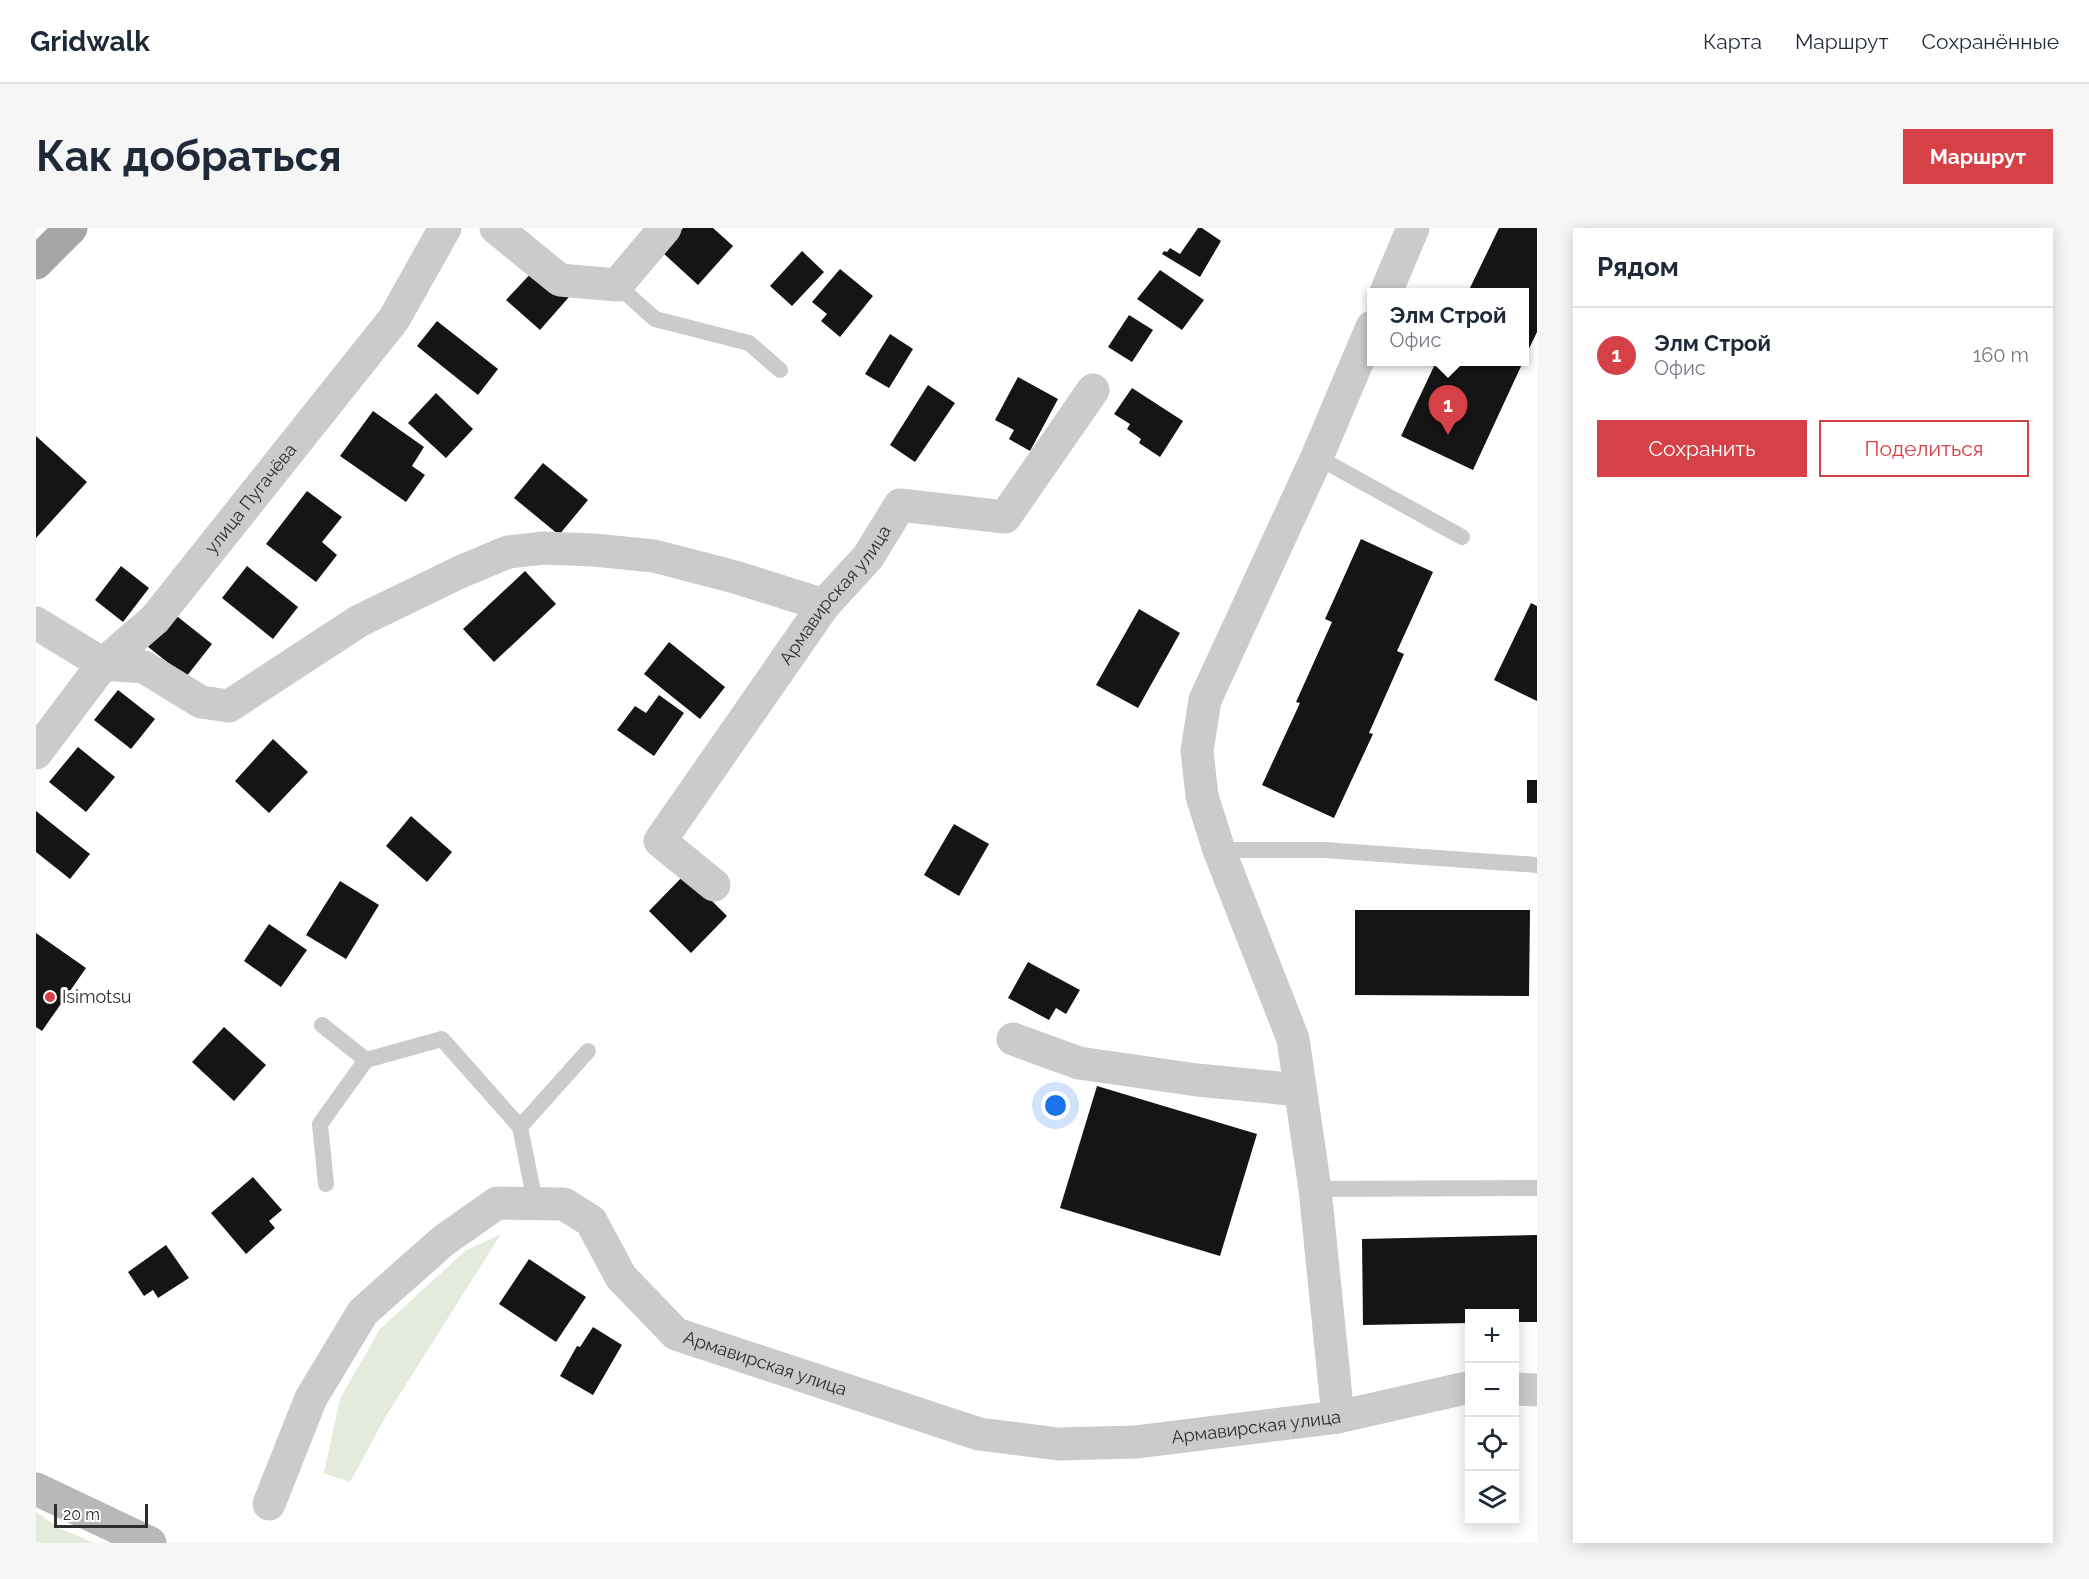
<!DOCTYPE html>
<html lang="ru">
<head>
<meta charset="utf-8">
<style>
	body { margin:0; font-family:Raleway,sans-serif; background:#f6f6f7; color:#1f2937 }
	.controls { position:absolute; right:18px; bottom:18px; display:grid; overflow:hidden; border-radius:0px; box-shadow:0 3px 15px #0003 }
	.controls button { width:54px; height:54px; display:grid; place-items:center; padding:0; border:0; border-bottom:2px solid #e0e1e3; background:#fff; color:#1f2937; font:30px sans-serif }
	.scale { position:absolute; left:18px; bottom:15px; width:94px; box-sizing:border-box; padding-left:6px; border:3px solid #2e2e2e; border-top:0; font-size:16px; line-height:21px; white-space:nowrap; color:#2e2e2e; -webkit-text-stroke:4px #fff; paint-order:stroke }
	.you { position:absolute; left:1020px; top:878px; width:21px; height:21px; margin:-15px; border:4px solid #fff; border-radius:50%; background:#1a73e8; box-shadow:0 0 0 9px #1a73e833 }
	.badge { display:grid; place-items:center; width:39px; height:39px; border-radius:50%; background:#d64047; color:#fff; font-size:20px; font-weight:700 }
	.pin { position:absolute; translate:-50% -50px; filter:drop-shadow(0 2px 3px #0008) }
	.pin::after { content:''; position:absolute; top:32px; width:21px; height:18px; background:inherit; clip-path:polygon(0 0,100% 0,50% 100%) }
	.popup { position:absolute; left:1331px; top:60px; width:162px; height:78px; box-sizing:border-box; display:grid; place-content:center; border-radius:0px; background:#fff; filter:drop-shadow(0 2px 4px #0005); font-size:20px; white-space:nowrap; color:#747a83 }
	.popup b { font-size:22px; color:#1f2937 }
	.popup::after { content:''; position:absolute; left:50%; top:100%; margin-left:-12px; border:12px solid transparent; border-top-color:#fff }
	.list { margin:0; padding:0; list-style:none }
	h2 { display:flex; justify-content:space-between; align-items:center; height:78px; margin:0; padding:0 24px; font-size:26px }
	h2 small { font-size:20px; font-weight:400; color:#747a83 }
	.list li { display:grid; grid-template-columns:39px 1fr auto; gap:18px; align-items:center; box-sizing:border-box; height:96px; padding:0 24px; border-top:2px solid #e0e1e3 }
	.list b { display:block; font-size:22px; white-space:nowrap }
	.list p { margin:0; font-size:20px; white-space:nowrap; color:#747a83 }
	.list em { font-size:20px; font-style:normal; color:#747a83 }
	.actions { display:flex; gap:12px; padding:18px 24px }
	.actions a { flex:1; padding:14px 0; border:2px solid #d64047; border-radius:0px; text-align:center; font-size:21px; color:#d64047 }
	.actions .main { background:#d64047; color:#fff }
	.icon { flex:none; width:33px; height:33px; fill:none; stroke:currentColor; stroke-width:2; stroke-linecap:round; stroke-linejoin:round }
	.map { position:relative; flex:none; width:1501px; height:1315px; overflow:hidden; border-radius:0px }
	header { display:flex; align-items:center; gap:36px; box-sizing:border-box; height:84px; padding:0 30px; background:#fff; border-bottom:2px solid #e0e1e3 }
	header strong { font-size:28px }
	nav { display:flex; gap:33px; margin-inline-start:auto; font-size:21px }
	.intro { display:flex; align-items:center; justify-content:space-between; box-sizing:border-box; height:144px; padding:0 36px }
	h1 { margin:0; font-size:42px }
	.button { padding:15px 27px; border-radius:0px; background:#d64047; color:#fff; font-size:21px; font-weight:700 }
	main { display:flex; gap:36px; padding:0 36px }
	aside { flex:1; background:#fff; border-radius:0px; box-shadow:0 3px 15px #0003 }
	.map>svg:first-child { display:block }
	.green { fill:#e4ebdd }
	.building { fill:#151515 }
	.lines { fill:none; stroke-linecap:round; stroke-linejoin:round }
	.lane { stroke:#cbcbcb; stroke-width:16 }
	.street { stroke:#cbcbcb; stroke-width:33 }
	.secondary { stroke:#b8b8b8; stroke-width:33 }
	.primary { stroke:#a6a6a6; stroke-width:33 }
	.poi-dot { fill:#d64047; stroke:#fff; stroke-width:2 }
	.labels { text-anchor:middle; stroke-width:6; stroke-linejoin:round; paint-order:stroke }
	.street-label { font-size:18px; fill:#2e2e2e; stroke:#fff }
	.poi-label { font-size:18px; fill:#2e2e2e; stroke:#fff; text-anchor:start }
</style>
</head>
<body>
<header>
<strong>Gridwalk</strong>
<nav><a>Карта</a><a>Маршрут</a><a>Сохранённые</a></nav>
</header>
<div class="intro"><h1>Как добраться</h1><a class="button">Маршрут</a></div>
<main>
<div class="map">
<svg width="1501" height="1315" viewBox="0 0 1501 1315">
	<rect width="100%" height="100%" fill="#fff"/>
	<!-- green -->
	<g class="green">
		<path d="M 465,1006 L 350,1188 L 314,1254 L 288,1245 L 304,1171 L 344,1101 L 429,1023 Z"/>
		<path d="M 0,1284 L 25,1301 L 58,1315 L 0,1315 Z"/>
	</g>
	<!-- building -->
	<g class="building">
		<path d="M 647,0 L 677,0 L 697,18 L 662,57 L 626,24 Z"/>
		<path d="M 1162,0 L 1166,0 L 1185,13 L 1164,49 L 1126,26 L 1128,23 L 1131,24 L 1134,20 L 1144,26 Z"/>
		<path d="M 1463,0 L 1501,0 L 1501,104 L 1488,131 L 1488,64 L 1432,64 Z"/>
		<path d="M 766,23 L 788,44 L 756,78 L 734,58 Z"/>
		<path d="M 500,40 L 533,69 L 504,102 L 470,72 Z"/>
		<path d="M 804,41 L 837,68 L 804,109 L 785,93 L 791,86 L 776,74 Z"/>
		<path d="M 1124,42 L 1168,72 L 1146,102 L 1101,71 Z"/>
		<path d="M 1093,87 L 1117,102 L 1096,134 L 1072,119 Z"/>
		<path d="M 401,93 L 462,141 L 442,167 L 381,118 Z"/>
		<path d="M 854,106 L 877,121 L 853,160 L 829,146 Z"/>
		<path d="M 1400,134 L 1487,134 L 1437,242 L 1365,208 Z"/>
		<path d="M 982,149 L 1022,171 L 994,223 L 973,211 L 978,202 L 959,192 Z"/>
		<path d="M 892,157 L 919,175 L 879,234 L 854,217 Z"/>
		<path d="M 1096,160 L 1147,193 L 1124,229 L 1103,215 L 1105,211 L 1091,201 L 1094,196 L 1078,186 Z"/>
		<path d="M 400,165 L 437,201 L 410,230 L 372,195 Z"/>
		<path d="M 337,183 L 388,219 L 376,238 L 389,247 L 370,274 L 304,228 Z"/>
		<path d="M 0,208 L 51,254 L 0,310 Z"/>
		<path d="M 507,235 L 552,272 L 523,307 L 478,270 Z"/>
		<path d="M 271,263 L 306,289 L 286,314 L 301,327 L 280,354 L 230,316 Z"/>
		<path d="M 1325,311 L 1397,344 L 1361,423 L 1368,426 L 1333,505 L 1337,506 L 1298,590 L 1226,557 L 1264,475 L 1260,474 L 1296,394 L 1289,391 Z"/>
		<path d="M 85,338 L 113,360 L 87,394 L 59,372 Z"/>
		<path d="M 211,338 L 262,379 L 237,411 L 186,370 Z"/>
		<path d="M 489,343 L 520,376 L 458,434 L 427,401 Z"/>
		<path d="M 1495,375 L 1501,378 L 1501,473 L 1458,452 Z"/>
		<path d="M 1103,381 L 1144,405 L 1102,480 L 1060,457 Z"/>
		<path d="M 137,385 L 176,416 L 150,449 L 111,418 Z"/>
		<path d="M 633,414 L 689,459 L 664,491 L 608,446 Z"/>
		<path d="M 82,462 L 119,491 L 95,521 L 58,492 Z"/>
		<path d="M 623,467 L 648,485 L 618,528 L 581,502 L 599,478 L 610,485 Z"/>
		<path d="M 237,511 L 272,544 L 233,585 L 199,553 Z"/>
		<path d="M 42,519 L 79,549 L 50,584 L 13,554 Z"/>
		<rect x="1491" y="552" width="10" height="23"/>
		<path d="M 0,583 L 54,626 L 34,651 L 0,624 Z"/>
		<path d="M 375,588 L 416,624 L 391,654 L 350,618 Z"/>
		<path d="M 918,596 L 953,616 L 923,668 L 888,647 Z"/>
		<path d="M 649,646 L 691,688 L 655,725 L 613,683 Z"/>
		<path d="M 304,653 L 343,677 L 310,731 L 270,707 Z"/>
		<path d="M 1319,682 L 1494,682 L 1493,768 L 1319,767 Z"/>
		<path d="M 233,696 L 271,722 L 245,759 L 208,733 Z"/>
		<path d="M 0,705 L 50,740 L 6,803 L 0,799 Z"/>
		<path d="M 992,734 L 1044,762 L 1030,786 L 1020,780 L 1013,792 L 972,770 Z"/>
		<path d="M 188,799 L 230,837 L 198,873 L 156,834 Z"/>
		<path d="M 1061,858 L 1221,906 L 1184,1028 L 1024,980 Z"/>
		<path d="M 217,949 L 246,982 L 233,993 L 239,1000 L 210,1026 L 175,985 Z"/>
		<path d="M 1501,1007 L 1501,1094 L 1478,1094 L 1478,1086 L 1434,1086 L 1434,1095 L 1327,1097 L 1326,1011 Z"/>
		<path d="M 130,1017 L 153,1050 L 122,1070 L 117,1062 L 108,1068 L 92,1044 Z"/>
		<path d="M 493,1031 L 550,1069 L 520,1114 L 463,1076 Z"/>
		<path d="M 557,1099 L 586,1117 L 557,1167 L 524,1148 L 541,1118 L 544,1119 Z"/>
	</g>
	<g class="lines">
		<!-- lane -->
		<g class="lane">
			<path d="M 581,57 L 619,91 L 713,115 L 744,142"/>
			<path d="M 1281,229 L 1426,309"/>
			<path d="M 1183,622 L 1288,622 L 1501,637"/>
			<path d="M 286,797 L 330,832 L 406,811 L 484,899"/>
			<path d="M 290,956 L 284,896 L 330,832"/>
			<path d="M 1279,961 L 1501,960"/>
			<path d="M 499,974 L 484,899 L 552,823"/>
		</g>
		<!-- street -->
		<g class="street">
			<path d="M 460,0 L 524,52 L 581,57 L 629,0"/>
			<path d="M 1350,64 L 1377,0"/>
			<path d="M 0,395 L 67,436 L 108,439 L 165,474 L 193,478 L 323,393 L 424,344 L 472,324 L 508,320 L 558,322 L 618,328 L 699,349 L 788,377"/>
			<path id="s1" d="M 0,525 L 67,436 L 119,391 L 358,91 L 409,0"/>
			<path id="s2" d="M 678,657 L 624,613 L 788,377 L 832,329 L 864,277 L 969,289 L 1057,162"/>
			<path d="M 977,811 L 1043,835 L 1161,852 L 1264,862"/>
			<path d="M 1478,1161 L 1501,1162"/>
			<path d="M 1302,1189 L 1279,961 L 1257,811 L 1183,622 L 1166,568 L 1161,523 L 1169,472 L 1281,229 L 1336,99"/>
			<path id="s3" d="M 233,1276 L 275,1170 L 327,1084 L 407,1013 L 461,975 L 528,976 L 555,993 L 585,1049 L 640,1106 L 943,1206 L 1022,1216 L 1100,1214 L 1302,1189 L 1434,1159"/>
		</g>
		<!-- secondary -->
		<path class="secondary" d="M 0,1261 L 114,1315"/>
		<!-- primary -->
		<path class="primary" d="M 0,35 L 35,0"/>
	</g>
	<!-- markers -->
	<circle class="poi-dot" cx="14" cy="769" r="6"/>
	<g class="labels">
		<!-- street labels -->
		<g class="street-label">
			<text dy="6" stroke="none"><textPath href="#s1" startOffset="334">улица Пугачёва</textPath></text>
			<text dy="6" stroke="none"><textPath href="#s2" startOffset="372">Армавирская улица</textPath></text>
			<text dy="6" stroke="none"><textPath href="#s3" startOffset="723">Армавирская улица</textPath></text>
			<text dy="6" stroke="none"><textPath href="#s3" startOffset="1227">Армавирская улица</textPath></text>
		</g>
		<!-- poi labels -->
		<g class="poi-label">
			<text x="26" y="775">Isimotsu</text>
		</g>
	</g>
</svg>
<div class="controls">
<button>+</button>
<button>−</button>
<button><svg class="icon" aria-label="locate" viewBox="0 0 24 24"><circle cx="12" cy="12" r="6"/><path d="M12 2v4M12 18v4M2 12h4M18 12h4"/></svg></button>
<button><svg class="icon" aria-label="layers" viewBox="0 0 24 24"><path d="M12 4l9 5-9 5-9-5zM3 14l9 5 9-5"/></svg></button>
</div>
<div class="scale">20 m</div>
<div class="you"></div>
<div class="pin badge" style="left:1412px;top:207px">1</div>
<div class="popup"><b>Элм Строй</b>Офис</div>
</div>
<aside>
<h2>Рядом<small></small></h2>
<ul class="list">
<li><span class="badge">1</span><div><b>Элм Строй</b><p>Офис</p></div><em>160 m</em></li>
</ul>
<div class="actions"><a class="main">Сохранить</a><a>Поделиться</a></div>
</aside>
</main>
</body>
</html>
